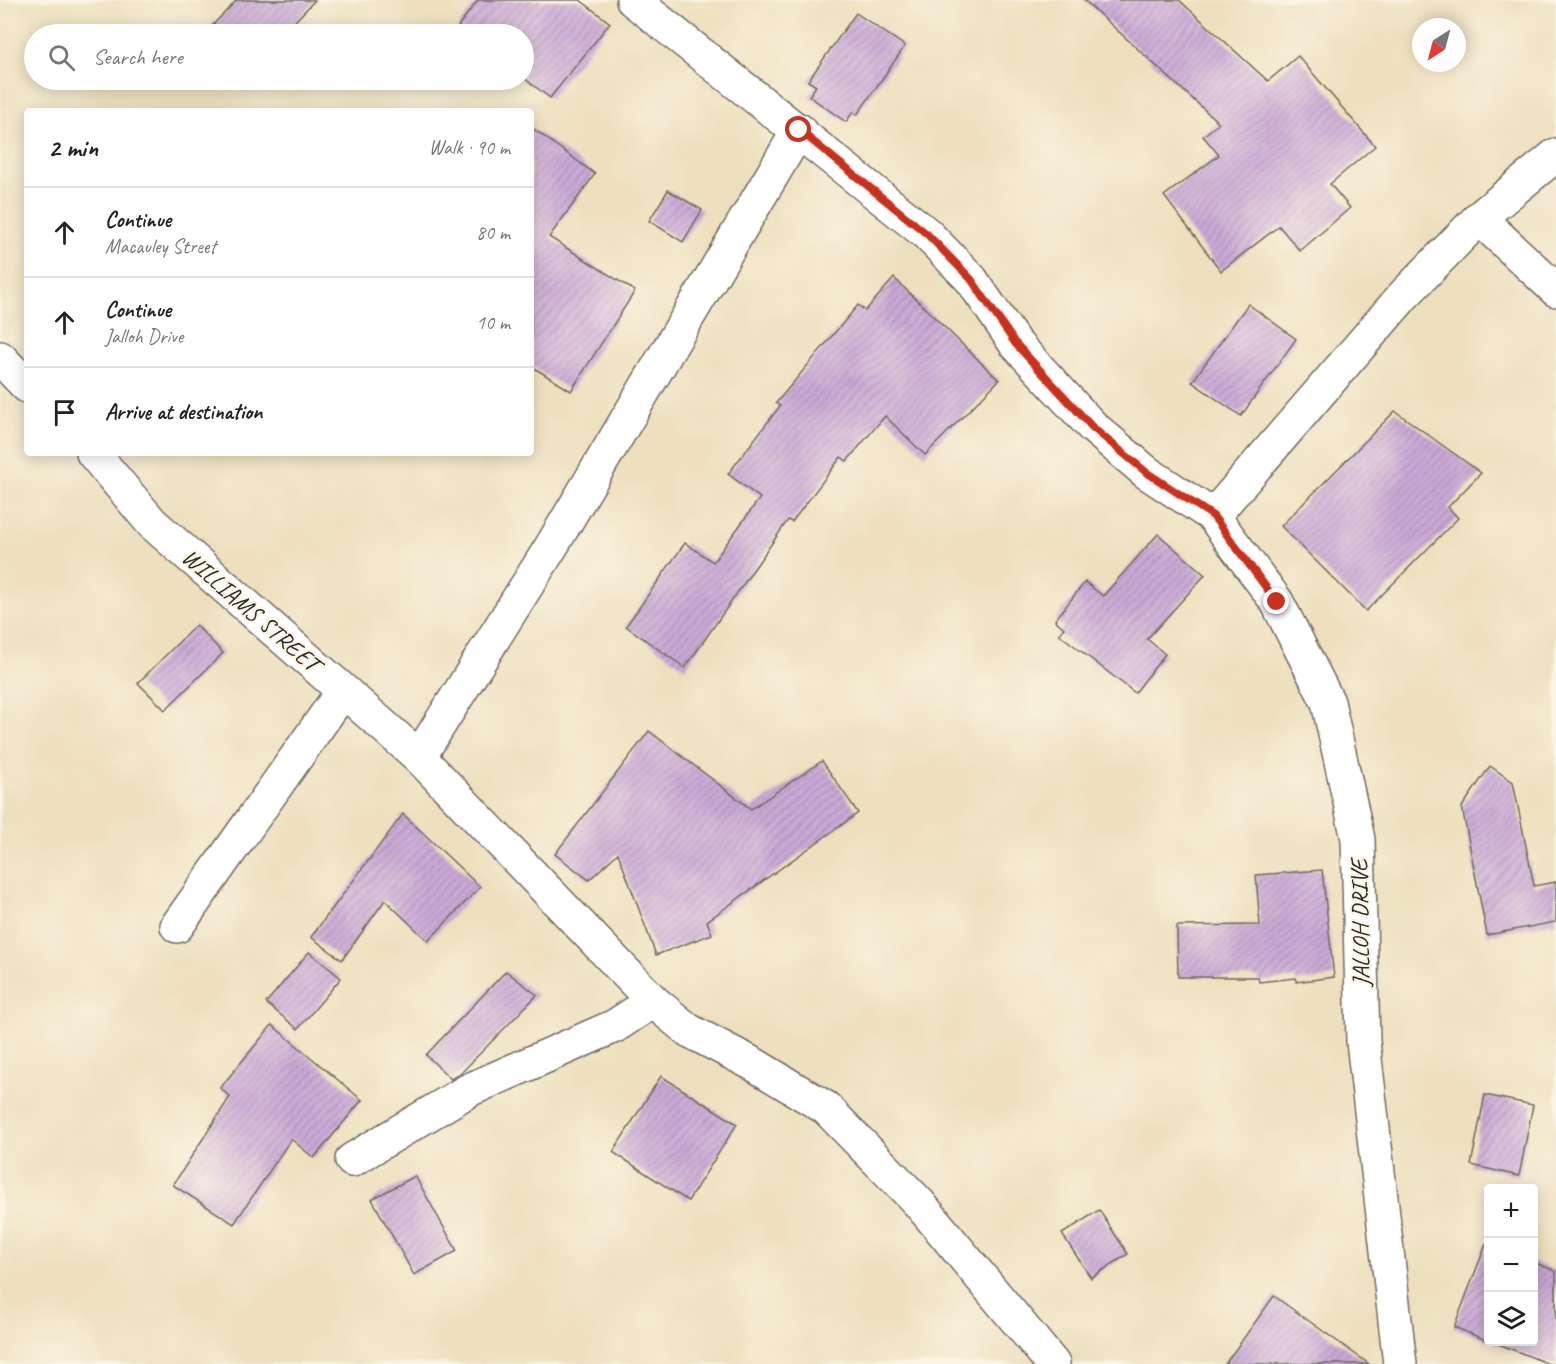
<!DOCTYPE html>
<html lang="en">
<head>
<meta charset="utf-8">
<style>
	body { margin:0; font-family:Caveat,sans-serif; background:#f6f6f6; color:#222 }
	.controls { position:absolute; right:18px; bottom:18px; display:grid; overflow:hidden; border-radius:6px; box-shadow:0 3px 15px #0003 }
	.controls button { width:54px; height:54px; display:grid; place-items:center; padding:0; border:0; border-bottom:2px solid #e0e0e0; background:#fff; color:#222; font:30px sans-serif }
	.compass { position:absolute; left:1412px; top:18px; width:54px; height:54px; border-radius:50%; background:#fff; box-shadow:0 3px 15px #0003; rotate:216deg }
	.stop { position:absolute; width:18px; height:18px; margin:-14px; border:4px solid #c8321e; border-radius:50%; background:#fff }
	.stop.end { background:#c8321e; border-color:#fff; box-shadow:0 2px 6px #0008 }
	.list { margin:0; padding:0; list-style:none }
	h2 { display:flex; justify-content:space-between; align-items:center; height:78px; margin:0; padding:0 24px; font-size:26px }
	h2 small { font-size:20px; font-weight:400; color:#767676 }
	.list li { display:grid; grid-template-columns:39px 1fr auto; gap:18px; align-items:center; box-sizing:border-box; height:90px; padding:0 24px; border-top:2px solid #e0e0e0 }
	.list b { display:block; font-size:22px; white-space:nowrap }
	.list p { margin:0; font-size:20px; white-space:nowrap; color:#767676 }
	.list em { font-size:20px; font-style:normal; color:#767676 }
	.icon { flex:none; width:33px; height:33px; fill:none; stroke:currentColor; stroke-width:2; stroke-linecap:round; stroke-linejoin:round }
	.map { position:relative; flex:none; width:1556px; height:1364px; overflow:hidden }
	.search { position:absolute; background:#fff; box-shadow:0 3px 15px #0003; left:24px; top:24px; width:510px; height:66px; display:flex; align-items:center; gap:15px; box-sizing:border-box; padding:0 21px; border-radius:33px; color:#767676; font-size:22px }
	.panel { position:absolute; background:#fff; box-shadow:0 3px 15px #0003; left:24px; top:108px; width:510px; height:348px; border-radius:6px }
	.map>svg:first-child { display:block }
	.building { fill:url(#building-hatch) }
	.lines { fill:none; stroke-linecap:round; stroke-linejoin:round }
	.minor-casing { stroke:#6f6a5e; stroke-width:36 }
	.minor { stroke:#fff; stroke-width:33 }
	.route { stroke:#c8321e; stroke-width:8 }
	.labels { text-anchor:middle; stroke-width:4.5; stroke-linejoin:round; paint-order:stroke }
	.street-label { font-size:24px; fill:#2b2b2b; stroke:#fcf5e5 }
</style>
</head>
<body>
<div class="map">
<svg width="1556" height="1364" viewBox="0 0 1556 1364">
	<defs>
		<pattern id="building-hatch" width="6" height="6" patternUnits="userSpaceOnUse" patternTransform="scale(1.5)"><rect width="6" height="6" fill="#cba9d7"/><path d="M-1 1l2-2M0 6l6-6M5 7l2-2" fill="none" stroke="#a58aaf"/></pattern>
	</defs>
	<rect width="100%" height="100%" fill="#fcf5e5"/>
	<filter id="ink" filterUnits="userSpaceOnUse"><feTurbulence type="fractalNoise" baseFrequency=".0167" numOctaves="2"/><feDisplacementMap in="SourceGraphic" scale="12" xChannelSelector="R" yChannelSelector="G"/><feConvolveMatrix kernelMatrix="1 2 1 2 8 2 1 2 1" color-interpolation-filters="sRGB"/></filter>
	<filter id="wash" filterUnits="userSpaceOnUse"><feTurbulence type="fractalNoise" baseFrequency=".008" numOctaves="4" result="noise"/><feDisplacementMap in="SourceGraphic" scale="24" xChannelSelector="R" yChannelSelector="G"/><feGaussianBlur stdDeviation="1.35" result="paint"/><feColorMatrix in="noise" values="0 0 0 0 0 0 0 0 0 0 0 0 0 0 0 0 0 1.4 0 .05"/><feComposite in="paint" operator="in"/></filter>
	<g filter="url(#wash)">
		<rect width="100%" height="100%" fill="#eee0be"/>
		<g id="blocks">
			<!-- building -->
			<g class="building">
				<path d="M 237,0 L 315,0 L 283,34 L 204,34 Z"/>
				<path d="M 478,0 L 580,0 L 610,23 L 550,98 L 524,78 L 524,34 L 468,34 L 458,26 Z"/>
				<path d="M 1084,0 L 1179,0 L 1268,81 L 1298,56 L 1375,146 L 1330,184 L 1350,208 L 1300,251 L 1279,226 L 1221,271 L 1164,196 L 1219,155 L 1203,136 L 1219,123 Z"/>
				<path d="M 856,13 L 905,46 L 857,115 L 853,112 L 846,122 L 809,96 L 816,86 L 808,81 Z"/>
				<path d="M 531,127 L 595,174 L 549,237 L 635,291 L 571,391 L 531,366 Z"/>
				<path d="M 668,190 L 702,210 L 683,242 L 649,221 Z"/>
				<path d="M 894,278 L 999,380 L 925,455 L 885,416 L 847,461 L 841,457 L 792,522 L 788,520 L 685,668 L 626,626 L 685,543 L 713,562 L 760,498 L 728,474 L 780,406 L 776,403 L 858,305 L 865,311 Z"/>
				<path d="M 1248,304 L 1296,339 L 1241,416 L 1192,382 Z"/>
				<path d="M 1395,411 L 1481,473 L 1448,507 L 1458,518 L 1366,611 L 1281,526 Z"/>
				<path d="M 1158,534 L 1205,575 L 1147,639 L 1165,654 L 1135,693 L 1059,634 L 1064,628 L 1055,620 L 1085,582 L 1103,596 Z"/>
				<path d="M 196,625 L 223,653 L 165,710 L 138,683 Z"/>
				<path d="M 649,731 L 751,809 L 822,761 L 858,813 L 707,921 L 712,934 L 656,955 L 618,853 L 589,880 L 555,854 Z"/>
				<path d="M 1490,766 L 1513,782 L 1534,886 L 1556,882 L 1556,922 L 1487,935 L 1462,807 Z"/>
				<path d="M 403,814 L 480,887 L 428,941 L 385,900 L 342,960 L 311,937 Z"/>
				<path d="M 1322,870 L 1334,977 L 1296,982 L 1296,978 L 1259,982 L 1258,977 L 1178,977 L 1177,926 L 1260,925 L 1256,875 Z"/>
				<path d="M 309,952 L 341,978 L 298,1029 L 266,1003 Z"/>
				<path d="M 506,971 L 537,995 L 461,1073 L 451,1079 L 426,1055 Z"/>
				<path d="M 272,1025 L 362,1100 L 314,1158 L 291,1139 L 234,1224 L 173,1185 L 230,1097 L 220,1088 Z"/>
				<path d="M 661,1076 L 737,1124 L 688,1201 L 613,1152 Z"/>
				<path d="M 1485,1095 L 1533,1105 L 1519,1176 L 1471,1165 Z"/>
				<path d="M 415,1176 L 457,1251 L 414,1275 L 372,1199 Z"/>
				<path d="M 1099,1210 L 1128,1254 L 1091,1278 L 1062,1234 Z"/>
				<path d="M 1486,1244 L 1488,1245 L 1488,1341 L 1454,1327 Z"/>
				<path d="M 1533,1262 L 1556,1271 L 1556,1364 L 1549,1364 L 1491,1341 L 1533,1341 Z"/>
				<path d="M 1274,1296 L 1369,1364 L 1225,1364 Z"/>
			</g>
		</g>
	</g>
	<g filter="url(#ink)">
		<use href="#blocks" fill-opacity="0" stroke="#6f6a5e" stroke-width="1.5"/>
		<g class="lines">
			<!-- minor casing -->
			<g class="minor-casing">
				<g id="minor">
					<path d="M 633,0 L 927,234 L 971,279 L 1015,343 L 1093,427 L 1146,472 L 1213,516 L 1277,602 L 1328,702 L 1358,839 L 1363,1041 L 1400,1364"/>
					<path d="M 1479,218 L 1556,290"/>
					<path d="M 0,358 L 27,386"/>
					<path d="M 93,453 L 152,523 L 419,757 L 653,1001 L 688,1030 L 755,1065 L 826,1108 L 919,1203 L 1053,1364"/>
					<path d="M 1213,516 L 1403,296 L 1479,218 L 1556,155"/>
					<path d="M 419,757 L 551,547 L 799,130"/>
					<path d="M 177,926 L 343,691"/>
					<path d="M 352,1160 L 469,1090 L 615,1026 L 653,1001"/>
				</g>
			</g>
			<!-- minor -->
			<use href="#minor" class="minor"/>
		</g>
	</g>
	<g class="lines" filter="url(#ink)">
		<!-- route -->
		<path class="route" d="M 799,130 L 927,234 L 971,279 L 1015,343 L 1093,428 L 1146,472 L 1213,516 L 1277,602"/>
	</g>
	<g class="labels">
		<!-- street labels -->
		<g class="street-label">
			<text transform="translate(251 610) rotate(41)" y="8">WILLIAMS STREET</text>
			<text transform="translate(1360 923) rotate(-91)" y="8">JALLOH DRIVE</text>
		</g>
	</g>
</svg>
<div class="controls">
<button>+</button>
<button>−</button>
<button><svg class="icon" aria-label="layers" viewBox="0 0 24 24"><path d="M12 4l9 5-9 5-9-5zM3 14l9 5 9-5"/></svg></button>
</div>
<svg class="compass" viewBox="-18 -18 36 36"><path d="M0-13l5 13h-10z" fill="#e53935"/><path d="M0 13l5-13h-10z" fill="#767676"/></svg>
<div class="stop" style="left:799px;top:130px"></div>
<div class="stop end" style="left:1277px;top:602px"></div>
<div class="search"><svg class="icon" aria-label="search" viewBox="0 0 24 24"><circle cx="10" cy="10" r="6"/><path d="M15 15l6 6"/></svg>Search here</div>
<section class="panel">
<h2>2 min<small>Walk · 90 m</small></h2>
<ul class="list">
<li><svg class="icon" aria-label="ahead" viewBox="0 0 24 24"><path d="M12 20V5M6 11l6-6 6 6"/></svg><div><b>Continue</b><p>Macauley Street</p></div><em>80 m</em></li>
<li><svg class="icon" aria-label="ahead" viewBox="0 0 24 24"><path d="M12 20V5M6 11l6-6 6 6"/></svg><div><b>Continue</b><p>Jalloh Drive</p></div><em>10 m</em></li>
<li><svg class="icon" aria-label="arrive" viewBox="0 0 24 24"><path d="M6 21V4h12l-3 4 3 4H6"/></svg><div><b>Arrive at destination</b></div></li>
</ul>
</section>
</div>
</body>
</html>
